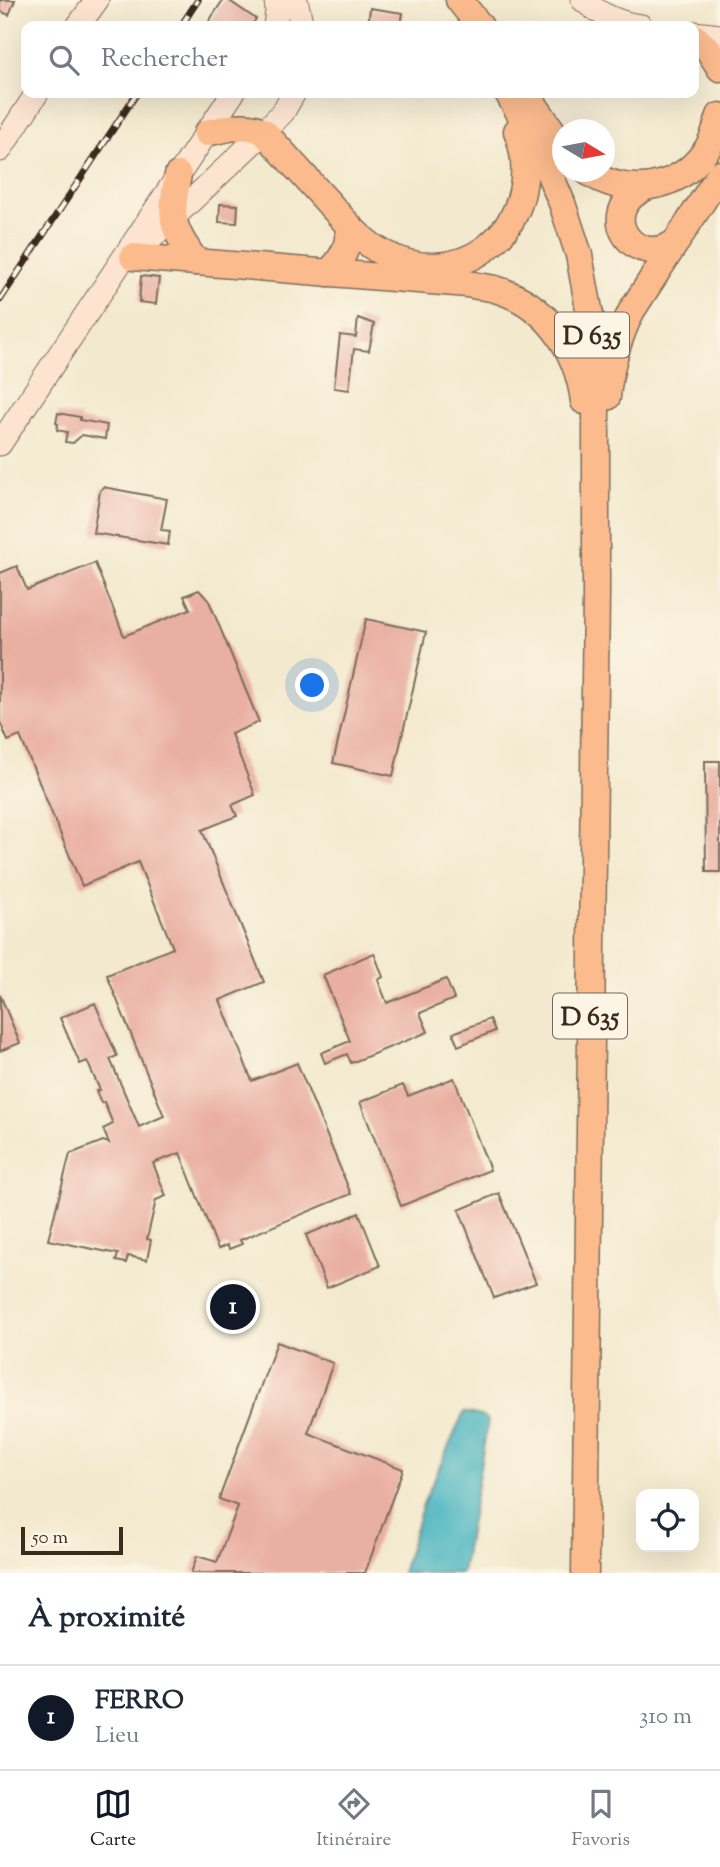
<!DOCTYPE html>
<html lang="fr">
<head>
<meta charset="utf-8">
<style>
	body { margin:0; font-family:"Sorts Mill Goudy",serif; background:#f6f6f7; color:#1f2937 }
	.controls { position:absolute; right:21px; bottom:21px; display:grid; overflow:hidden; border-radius:14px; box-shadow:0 7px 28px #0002 }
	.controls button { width:63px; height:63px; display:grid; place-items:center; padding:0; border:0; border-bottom:2px solid #e0e1e3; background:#fff; color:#1f2937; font:35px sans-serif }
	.compass { position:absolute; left:552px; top:119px; width:63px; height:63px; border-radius:50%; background:#fff; box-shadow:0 7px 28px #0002; rotate:100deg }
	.scale { position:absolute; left:21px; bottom:18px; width:102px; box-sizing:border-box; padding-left:7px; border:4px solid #3b2a1e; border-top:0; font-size:19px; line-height:24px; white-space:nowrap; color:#3b2a1e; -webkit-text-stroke:5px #fcf5e5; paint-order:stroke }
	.you { position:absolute; left:313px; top:686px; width:24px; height:24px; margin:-18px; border:5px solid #fff; border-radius:50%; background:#1a73e8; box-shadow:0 0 0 10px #1a73e833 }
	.badge { display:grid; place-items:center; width:46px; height:46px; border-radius:50%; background:#111827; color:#fff; font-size:23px; font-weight:700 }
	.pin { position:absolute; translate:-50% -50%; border:4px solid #fff; box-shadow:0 2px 7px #0006 }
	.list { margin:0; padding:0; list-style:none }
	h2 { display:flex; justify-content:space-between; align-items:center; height:91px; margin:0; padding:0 28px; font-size:30px }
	h2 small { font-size:23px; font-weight:400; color:#747a83 }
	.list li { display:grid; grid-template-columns:46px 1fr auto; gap:21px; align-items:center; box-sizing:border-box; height:105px; padding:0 28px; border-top:2px solid #e0e1e3 }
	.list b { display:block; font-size:26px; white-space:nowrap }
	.list p { margin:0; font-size:23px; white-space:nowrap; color:#747a83 }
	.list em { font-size:23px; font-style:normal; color:#747a83 }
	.icon { flex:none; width:38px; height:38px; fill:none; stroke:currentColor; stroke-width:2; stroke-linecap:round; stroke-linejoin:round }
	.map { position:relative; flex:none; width:720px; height:1573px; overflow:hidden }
	.search { position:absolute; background:#fff; box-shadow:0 7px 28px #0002; left:21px; right:21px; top:21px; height:77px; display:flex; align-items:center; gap:18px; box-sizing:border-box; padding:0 24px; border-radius:14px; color:#747a83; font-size:26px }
	.sheet { height:196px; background:#fff }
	nav { display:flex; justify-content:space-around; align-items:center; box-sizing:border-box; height:98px; border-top:2px solid #e0e1e3; background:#fff; font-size:19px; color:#747a83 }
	nav a { display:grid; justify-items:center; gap:4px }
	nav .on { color:#111827 }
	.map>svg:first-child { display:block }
	.water { fill:#43b2bf; stroke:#3f6e6e; stroke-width:2 }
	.building { fill:#e9afa2 }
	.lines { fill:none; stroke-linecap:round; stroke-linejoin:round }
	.secondary-casing { stroke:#7b6d5c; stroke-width:25 }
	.primary-casing { stroke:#7b6d5c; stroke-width:29 }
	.secondary { stroke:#fde4d1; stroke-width:23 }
	.primary { stroke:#fbbb8d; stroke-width:26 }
	.rail-casing { stroke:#3b2a1e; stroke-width:7 }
	.rail { stroke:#fcf5e5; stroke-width:4.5; stroke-dasharray:13; stroke-linecap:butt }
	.labels { text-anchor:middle; stroke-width:5; stroke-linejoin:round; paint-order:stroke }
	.shield { fill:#fcf5e5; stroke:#75675a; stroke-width:2 }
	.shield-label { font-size:26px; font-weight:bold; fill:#3b2a1e }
</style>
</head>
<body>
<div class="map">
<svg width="720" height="1573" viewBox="0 0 720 1573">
	<rect width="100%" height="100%" fill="#fcf5e5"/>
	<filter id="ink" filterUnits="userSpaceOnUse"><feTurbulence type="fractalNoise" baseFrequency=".0143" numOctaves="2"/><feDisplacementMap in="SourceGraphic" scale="14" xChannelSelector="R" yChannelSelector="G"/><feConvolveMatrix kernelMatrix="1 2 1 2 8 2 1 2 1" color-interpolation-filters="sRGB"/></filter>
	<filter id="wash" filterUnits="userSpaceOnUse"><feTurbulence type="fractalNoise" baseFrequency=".00686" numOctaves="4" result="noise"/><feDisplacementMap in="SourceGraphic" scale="28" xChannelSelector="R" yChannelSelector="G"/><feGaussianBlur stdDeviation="1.57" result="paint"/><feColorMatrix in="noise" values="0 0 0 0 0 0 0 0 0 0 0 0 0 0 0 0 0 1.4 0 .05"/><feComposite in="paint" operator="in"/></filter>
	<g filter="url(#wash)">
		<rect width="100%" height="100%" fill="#f3e9ce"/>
		<!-- water -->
		<path class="water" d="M 464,1412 L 481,1416 L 488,1421 L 462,1573 L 402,1573 L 423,1504 Z"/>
		<g id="blocks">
			<!-- building -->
			<g class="building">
				<path d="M 0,0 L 15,0 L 9,15 L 0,11 Z"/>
				<path d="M 223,0 L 228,0 L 256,19 L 251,26 L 206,26 Z"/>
				<path d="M 370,8 L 403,13 L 401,26 L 368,26 Z"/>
				<path d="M 220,204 L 238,205 L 237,223 L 219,222 Z"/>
				<path d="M 141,276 L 159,278 L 156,304 L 139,302 Z"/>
				<path d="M 358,318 L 374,324 L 369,351 L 354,349 L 349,390 L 334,388 L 340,335 L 356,337 Z"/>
				<path d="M 58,413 L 80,417 L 80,420 L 107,425 L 105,439 L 82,435 L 73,443 L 65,442 L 67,432 L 57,430 L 58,424 L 56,423 Z"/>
				<path d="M 103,487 L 167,499 L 161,530 L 170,531 L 168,545 L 93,533 L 100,491 Z"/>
				<path d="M 95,563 L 124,636 L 190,609 L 184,596 L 199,590 L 209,601 L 259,722 L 231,734 L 255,795 L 232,805 L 237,816 L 202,830 L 264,982 L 220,1000 L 252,1081 L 297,1063 L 351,1194 L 240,1240 L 242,1244 L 229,1249 L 227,1245 L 218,1249 L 180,1153 L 153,1163 L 166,1196 L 156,1200 L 147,1239 L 151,1240 L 147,1260 L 128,1256 L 126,1263 L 116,1261 L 118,1254 L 48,1240 L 70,1154 L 103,1141 L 109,1143 L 103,1129 L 113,1124 L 104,1102 L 101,1103 L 96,1091 L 100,1090 L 87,1061 L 80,1064 L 60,1018 L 95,1003 L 117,1056 L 110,1059 L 139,1127 L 164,1116 L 107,975 L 173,948 L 138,862 L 82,886 L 20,736 L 8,741 L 0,722 L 0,573 L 17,566 L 27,590 Z"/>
				<path d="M 366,619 L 426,632 L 393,776 L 333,763 Z"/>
				<path d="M 705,761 L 720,761 L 720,872 L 706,872 Z"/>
				<path d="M 374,953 L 383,977 L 378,980 L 387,1003 L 446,979 L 454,999 L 420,1013 L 428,1032 L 351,1063 L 347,1054 L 325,1063 L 321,1053 L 350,1041 L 323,975 Z"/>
				<path d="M 0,995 L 20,1043 L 0,1051 Z"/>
				<path d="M 490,1019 L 495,1031 L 458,1046 L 453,1033 Z"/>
				<path d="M 454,1078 L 490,1170 L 401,1206 L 360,1102 L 403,1085 L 408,1096 Z"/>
				<path d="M 499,1193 L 536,1283 L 494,1298 L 459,1210 Z"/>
				<path d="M 359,1213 L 380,1266 L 327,1288 L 306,1235 Z"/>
				<path d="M 277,1342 L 333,1363 L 308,1433 L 403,1469 L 365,1573 L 191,1573 L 197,1556 L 217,1562 L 238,1506 L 219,1499 Z"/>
			</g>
		</g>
	</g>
	<g filter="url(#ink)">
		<use href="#blocks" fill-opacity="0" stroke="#7b6d5c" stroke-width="2"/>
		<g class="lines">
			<!-- secondary casing -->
			<g class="secondary-casing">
				<g id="secondary">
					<path d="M 296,0 L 302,26"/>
					<path d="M 583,0 C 600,15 618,23 641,26"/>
					<path d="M 78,26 L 97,0"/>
					<path d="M 275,26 L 277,11 L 276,0"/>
					<path d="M 694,33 L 720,36"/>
					<path d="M 0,150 L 37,93"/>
					<path d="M 138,251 L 264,132 L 283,112 L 294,93"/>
					<path d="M 0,444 L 233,93"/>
				</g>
			</g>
			<!-- primary casing -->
			<g class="primary-casing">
				<g id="primary">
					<path d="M 459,0 L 480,26"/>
					<path d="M 694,37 L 708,49 L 720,68"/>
					<path d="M 508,93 L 536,142 L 562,203 L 579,255 L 590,315 L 596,386 L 596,594 L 585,1573"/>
					<path d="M 526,93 L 562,145"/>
					<path d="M 207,133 C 227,129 245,121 264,132 C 285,155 305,177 325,199 C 343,219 360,241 383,253 C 467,298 550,218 517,131"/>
					<path d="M 588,172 C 627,197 677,191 705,152 C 713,142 716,128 720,116"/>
					<path d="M 178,175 C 170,219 170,225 196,262"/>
					<path d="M 644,188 C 593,214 636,272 677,241"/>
					<path d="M 133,257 L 468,284 C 477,286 486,287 495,289 C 547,304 577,349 584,401"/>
					<path d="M 328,273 C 343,259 349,247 349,226"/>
					<path d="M 607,397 C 610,365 618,338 632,310 L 720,174"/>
				</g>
			</g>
			<!-- secondary -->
			<use href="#secondary" class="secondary"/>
			<!-- primary -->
			<use href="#primary" class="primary"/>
			<!-- rail casing -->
			<g class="rail-casing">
				<g id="rail">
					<path d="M 181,26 L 198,0"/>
					<path d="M 0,300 L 137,93"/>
				</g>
			</g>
			<!-- rail -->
			<use href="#rail" class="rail"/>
		</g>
	</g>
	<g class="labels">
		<!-- shield labels -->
		<g class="shield">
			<rect x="555" y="312.5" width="74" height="45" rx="5"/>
			<rect x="553" y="993.5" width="74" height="45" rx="5"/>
		</g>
		<g class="shield-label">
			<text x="592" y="344">D 635</text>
			<text x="590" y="1025">D 635</text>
		</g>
	</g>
</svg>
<div class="controls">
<button><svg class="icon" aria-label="locate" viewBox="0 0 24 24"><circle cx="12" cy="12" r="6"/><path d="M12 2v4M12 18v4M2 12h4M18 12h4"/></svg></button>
</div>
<svg class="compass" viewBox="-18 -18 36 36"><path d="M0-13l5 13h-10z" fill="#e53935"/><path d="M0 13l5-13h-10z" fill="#747a83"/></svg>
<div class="scale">50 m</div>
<div class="you"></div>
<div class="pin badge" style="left:233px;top:1307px">1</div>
<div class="search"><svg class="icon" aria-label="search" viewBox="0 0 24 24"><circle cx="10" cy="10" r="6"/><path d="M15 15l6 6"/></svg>Rechercher</div>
</div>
<section class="sheet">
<h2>À proximité<small></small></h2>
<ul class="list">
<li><span class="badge">1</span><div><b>FERRO</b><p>Lieu</p></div><em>310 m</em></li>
</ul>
</section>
<nav>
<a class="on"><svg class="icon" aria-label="map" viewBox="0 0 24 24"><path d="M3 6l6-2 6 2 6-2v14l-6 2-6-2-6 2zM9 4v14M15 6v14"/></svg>Carte</a>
<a><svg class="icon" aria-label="directions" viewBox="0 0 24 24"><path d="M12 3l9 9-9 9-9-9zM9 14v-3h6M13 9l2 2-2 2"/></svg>Itinéraire</a>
<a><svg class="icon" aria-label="saved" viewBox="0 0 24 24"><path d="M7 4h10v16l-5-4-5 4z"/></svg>Favoris</a>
</nav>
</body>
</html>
